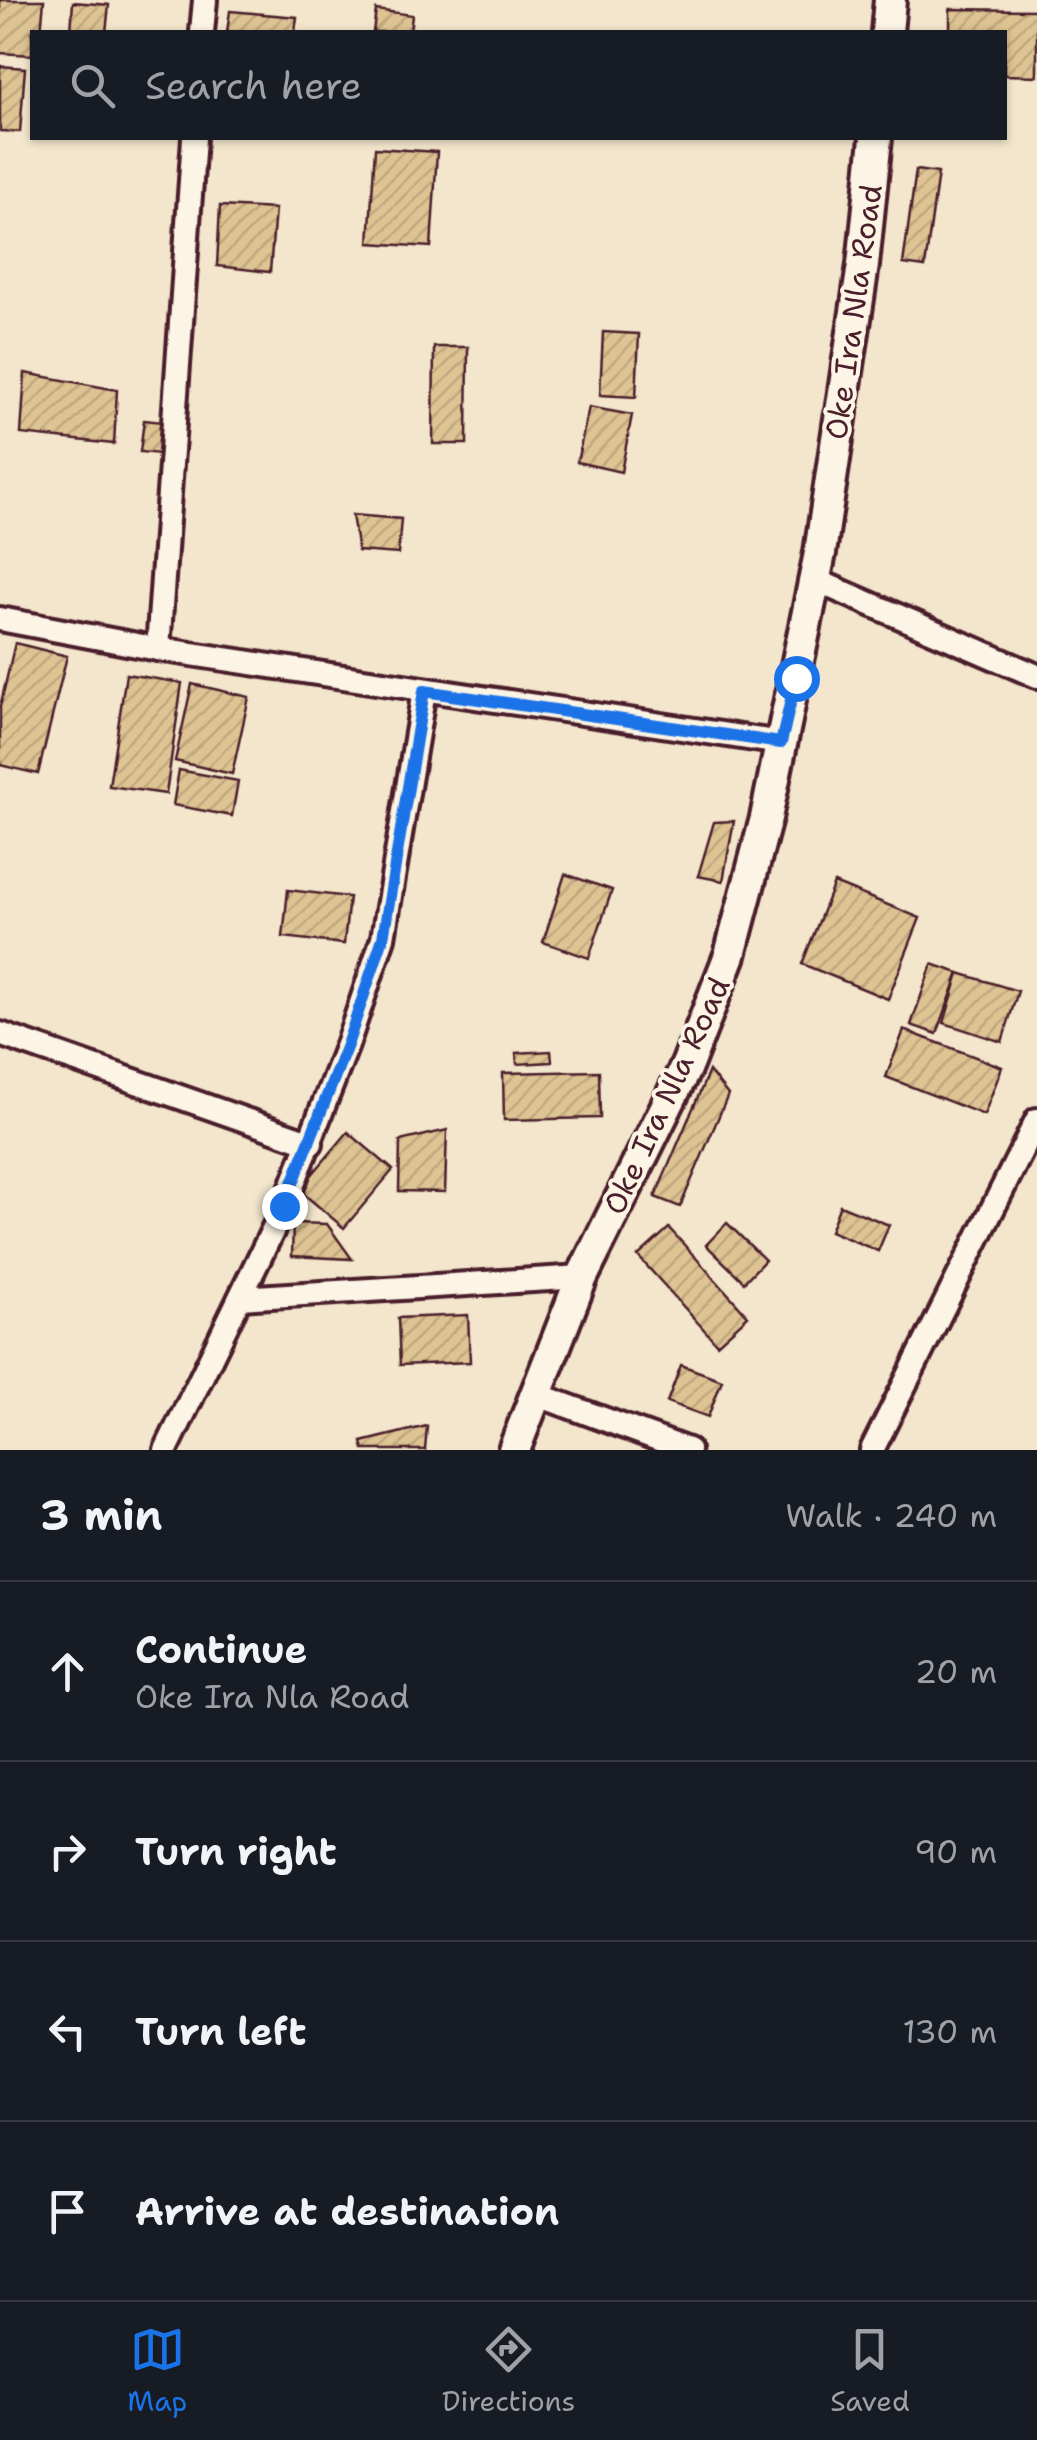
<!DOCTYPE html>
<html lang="en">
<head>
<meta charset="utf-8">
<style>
	body { margin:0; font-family:"Shantell Sans",sans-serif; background:#242831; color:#f1f3f6 }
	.stop { position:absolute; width:30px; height:30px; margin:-22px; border:8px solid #1a73e8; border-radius:50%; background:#fff }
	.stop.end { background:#1a73e8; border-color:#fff; box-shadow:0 2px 10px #0008 }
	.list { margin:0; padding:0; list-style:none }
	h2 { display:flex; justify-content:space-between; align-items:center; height:130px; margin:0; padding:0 40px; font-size:42px }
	h2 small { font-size:32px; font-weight:400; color:#9ea1a6 }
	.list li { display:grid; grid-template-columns:65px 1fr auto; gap:30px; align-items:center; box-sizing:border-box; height:180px; padding:0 40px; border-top:2px solid #363941 }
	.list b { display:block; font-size:38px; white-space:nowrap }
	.list p { margin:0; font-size:32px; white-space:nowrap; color:#9ea1a6 }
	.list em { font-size:32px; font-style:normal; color:#9ea1a6 }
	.icon { flex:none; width:55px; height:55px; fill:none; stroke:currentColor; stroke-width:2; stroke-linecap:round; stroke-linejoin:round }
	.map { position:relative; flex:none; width:1037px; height:1450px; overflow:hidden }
	.search { position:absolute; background:#171b24; box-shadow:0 2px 8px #0004; left:30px; right:30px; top:30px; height:110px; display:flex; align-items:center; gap:25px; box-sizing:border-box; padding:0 35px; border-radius:0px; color:#9ea1a6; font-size:38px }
	.sheet { height:850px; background:#171b24 }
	nav { display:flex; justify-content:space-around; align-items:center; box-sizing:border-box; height:140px; border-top:2px solid #363941; background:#171b24; font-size:28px; color:#9ea1a6 }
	nav a { display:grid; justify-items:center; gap:5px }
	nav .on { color:#1a73e8 }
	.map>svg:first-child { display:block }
	.building { fill:url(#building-hatch); stroke:#4a1f2b; stroke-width:2.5 }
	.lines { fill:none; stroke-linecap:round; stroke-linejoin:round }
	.minor-casing { stroke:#4a1f2b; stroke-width:30 }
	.tertiary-casing { stroke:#4a1f2b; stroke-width:38 }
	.minor { stroke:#fcf5e5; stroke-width:22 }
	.tertiary { stroke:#fcf5e5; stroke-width:30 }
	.route { stroke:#1a73e8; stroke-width:12 }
	.labels { text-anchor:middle; stroke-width:8; stroke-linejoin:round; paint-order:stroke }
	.street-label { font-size:30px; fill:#4a1f2b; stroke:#fcf5e5 }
</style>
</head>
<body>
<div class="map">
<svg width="1037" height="1450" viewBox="0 0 1037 1450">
	<defs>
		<pattern id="building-hatch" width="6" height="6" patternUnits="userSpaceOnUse" patternTransform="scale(2.5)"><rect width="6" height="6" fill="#dec493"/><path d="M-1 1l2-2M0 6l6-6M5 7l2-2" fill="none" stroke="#c0a87f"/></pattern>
	</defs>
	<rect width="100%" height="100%" fill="#f3e6cc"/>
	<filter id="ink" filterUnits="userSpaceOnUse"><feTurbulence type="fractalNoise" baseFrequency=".01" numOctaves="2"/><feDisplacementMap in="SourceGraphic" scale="20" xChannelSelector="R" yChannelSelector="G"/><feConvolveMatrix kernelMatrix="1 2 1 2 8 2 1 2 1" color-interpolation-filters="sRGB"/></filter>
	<g filter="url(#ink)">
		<!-- building -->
		<g class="building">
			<path d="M 0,0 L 44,0 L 41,32 L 32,32 L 32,55 L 0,53 Z"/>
			<path d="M 73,2 L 109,5 L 106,32 L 71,32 Z"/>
			<path d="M 950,9 L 1037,10 L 1037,76 L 1004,75 L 1004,32 L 950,32 Z"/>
			<path d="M 376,10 L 412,15 L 410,32 L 373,32 Z"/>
			<path d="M 230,11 L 297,17 L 295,32 L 227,32 Z"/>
			<path d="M 0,66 L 25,68 L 20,132 L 0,131 Z"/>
			<path d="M 375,148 L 437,152 L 431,247 L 369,243 Z"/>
			<path d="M 916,170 L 938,173 L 925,267 L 903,264 Z"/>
			<path d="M 220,206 L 275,209 L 270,272 L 217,266 Z"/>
			<path d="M 603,332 L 639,334 L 636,397 L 600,395 Z"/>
			<path d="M 434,347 L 468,347 L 467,444 L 433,444 Z"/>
			<path d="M 25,373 L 117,390 L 114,444 L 21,434 Z"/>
			<path d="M 589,407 L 632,415 L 621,472 L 577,462 Z"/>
			<path d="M 144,420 L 163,422 L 159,454 L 140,452 Z"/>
			<path d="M 352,515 L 401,519 L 398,554 L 358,551 Z"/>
			<path d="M 15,643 L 67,656 L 38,774 L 0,765 L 0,707 Z"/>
			<path d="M 126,674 L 182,683 L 166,794 L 109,786 Z"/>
			<path d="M 192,684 L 249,697 L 232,774 L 175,761 Z"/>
			<path d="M 179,770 L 238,781 L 232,816 L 173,805 Z"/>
			<path d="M 734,821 L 723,881 L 698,876 L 714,822 Z"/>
			<path d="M 565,874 L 612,890 L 589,958 L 543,942 Z"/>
			<path d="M 834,883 L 920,918 L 888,999 L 802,964 Z"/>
			<path d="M 288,890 L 349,897 L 344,944 L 283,937 Z"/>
			<path d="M 932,964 L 959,973 L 937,1034 L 911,1025 Z"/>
			<path d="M 959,973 L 1018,991 L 1002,1042 L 944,1023 Z"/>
			<path d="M 904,1030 L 1002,1067 L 984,1115 L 886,1077 Z"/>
			<path d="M 551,1051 L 552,1062 L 517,1064 L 516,1053 Z"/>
			<path d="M 599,1071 L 600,1118 L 504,1120 L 503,1073 Z"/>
			<path d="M 709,1071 L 728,1095 L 680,1207 L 655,1197 Z"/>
			<path d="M 447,1130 L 445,1192 L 399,1191 L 400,1141 Z"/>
			<path d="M 348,1132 L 393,1170 L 344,1228 L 299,1190 Z"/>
			<path d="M 840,1205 L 889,1225 L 878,1251 L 830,1231 Z"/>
			<path d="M 293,1223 L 327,1224 L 352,1259 L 292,1256 Z"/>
			<path d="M 727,1223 L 765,1260 L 744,1282 L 706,1245 Z"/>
			<path d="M 669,1228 L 748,1316 L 717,1344 L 638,1256 Z"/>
			<path d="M 468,1315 L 470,1362 L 400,1365 L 398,1318 Z"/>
			<path d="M 681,1365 L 722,1380 L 708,1417 L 667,1402 Z"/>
			<path d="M 427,1426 L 425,1450 L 364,1450 L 362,1442 Z"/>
		</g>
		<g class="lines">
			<!-- minor casing -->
			<g class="minor-casing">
				<g id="minor">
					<path d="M 202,32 L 205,0"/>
					<path d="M 815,580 L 1037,676"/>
					<path d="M 0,619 L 158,649 L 781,743"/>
					<path d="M 158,649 L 194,138"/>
					<path d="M 0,1034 L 311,1143"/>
					<path d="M 240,1298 L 582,1277"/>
					<path d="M 538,1395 L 688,1450"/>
					<path d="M 166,1450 L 284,1207 L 347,1045 L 383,938 L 424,691"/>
					<path d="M 872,1450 L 1037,1120"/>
				</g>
			</g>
			<!-- tertiary casing -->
			<g class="tertiary-casing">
				<g id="tertiary">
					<path d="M 887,32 L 890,0"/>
					<path d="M 514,1450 L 582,1277 L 687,1065 L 730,955 L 766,818 L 820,553 L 863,265 L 876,138"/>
				</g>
			</g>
			<!-- minor -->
			<use href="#minor" class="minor"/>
			<!-- tertiary -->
			<use href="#tertiary" class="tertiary"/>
		</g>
	</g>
	<g class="lines" filter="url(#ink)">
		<!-- route -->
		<path class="route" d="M 284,1206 L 347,1045 L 383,938 L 424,691 L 781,743 L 796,678"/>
	</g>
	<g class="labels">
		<!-- street labels -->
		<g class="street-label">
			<text transform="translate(854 312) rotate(-82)" y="10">Oke Ira Nla Road</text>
			<text transform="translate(667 1096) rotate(-65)" y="10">Oke Ira Nla Road</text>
		</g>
	</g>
</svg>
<div class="stop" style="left:796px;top:678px"></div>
<div class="stop end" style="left:284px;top:1206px"></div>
<div class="search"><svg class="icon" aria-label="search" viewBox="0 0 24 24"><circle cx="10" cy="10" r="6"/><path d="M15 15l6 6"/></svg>Search here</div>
</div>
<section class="sheet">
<h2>3 min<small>Walk · 240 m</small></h2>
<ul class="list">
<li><svg class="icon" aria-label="ahead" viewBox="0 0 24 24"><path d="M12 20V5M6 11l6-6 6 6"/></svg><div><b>Continue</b><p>Oke Ira Nla Road</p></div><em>20 m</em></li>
<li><svg class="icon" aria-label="right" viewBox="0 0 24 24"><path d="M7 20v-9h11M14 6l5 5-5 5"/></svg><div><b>Turn right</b></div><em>90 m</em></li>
<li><svg class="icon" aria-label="left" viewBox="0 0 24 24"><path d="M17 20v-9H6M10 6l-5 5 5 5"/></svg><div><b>Turn left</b></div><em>130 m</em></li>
<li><svg class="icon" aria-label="arrive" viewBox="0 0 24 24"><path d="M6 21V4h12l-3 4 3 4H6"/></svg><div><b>Arrive at destination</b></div></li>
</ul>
</section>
<nav>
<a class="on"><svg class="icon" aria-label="map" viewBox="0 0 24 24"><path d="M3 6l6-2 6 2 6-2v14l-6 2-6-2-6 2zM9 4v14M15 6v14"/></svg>Map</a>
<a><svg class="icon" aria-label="directions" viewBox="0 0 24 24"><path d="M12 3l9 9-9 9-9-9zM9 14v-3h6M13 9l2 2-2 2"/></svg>Directions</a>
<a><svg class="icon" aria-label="saved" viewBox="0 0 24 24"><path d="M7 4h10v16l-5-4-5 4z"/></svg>Saved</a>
</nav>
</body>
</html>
